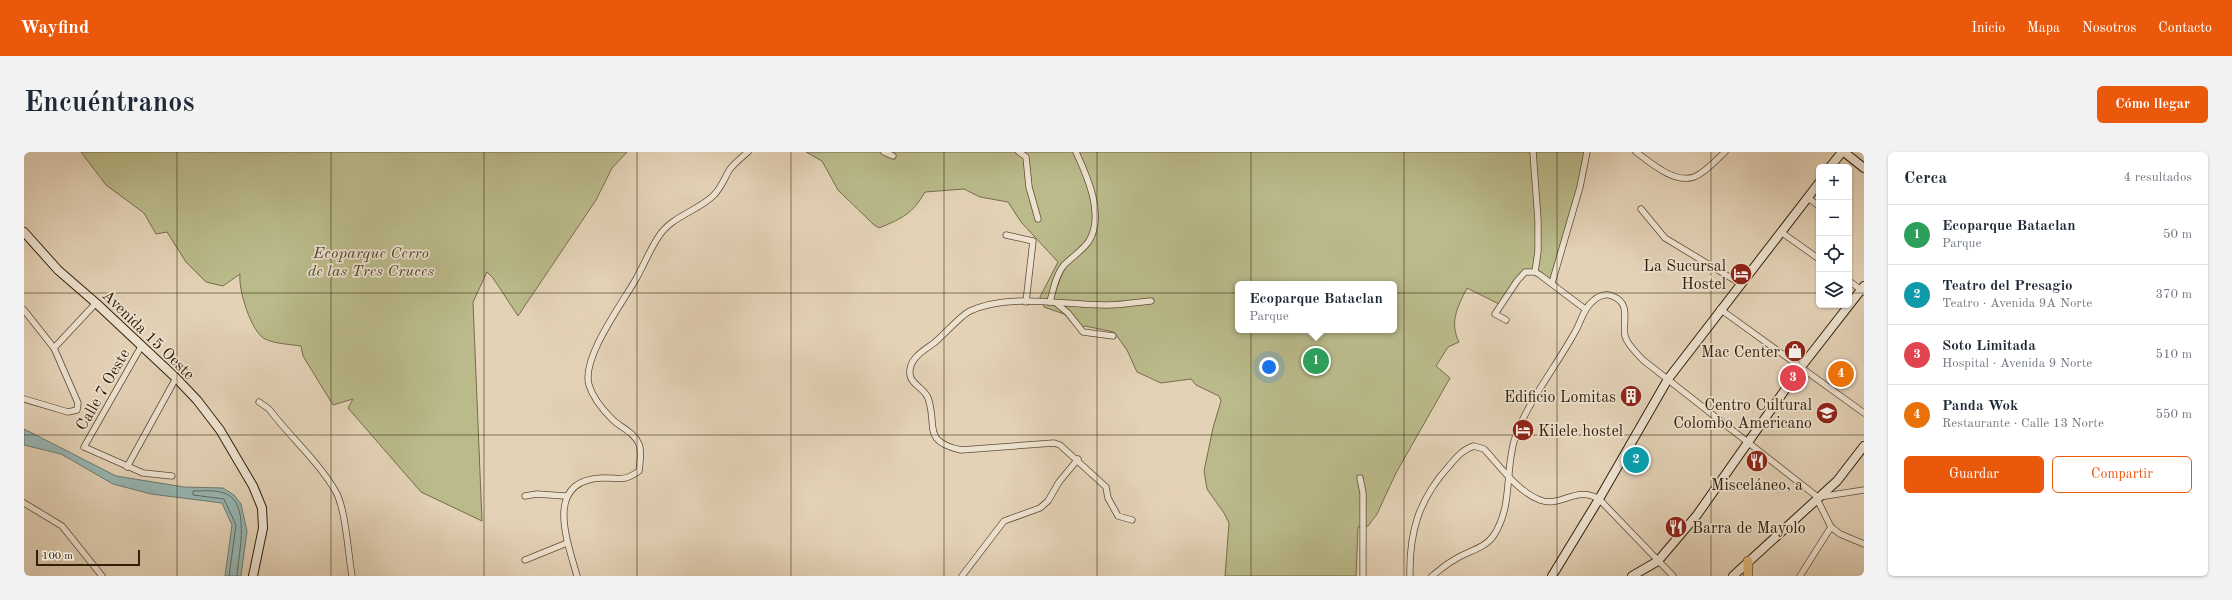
<!DOCTYPE html>
<html lang="es">
<head>
<meta charset="utf-8">
<style>
	body { margin:0; font-family:"Old Standard TT",serif; background:#f2f2f3; color:#1f2937 }
	.controls { position:absolute; right:12px; top:12px; display:grid; overflow:hidden; border-radius:6px; box-shadow:0 1px 3px #0004 }
	.controls button { width:36px; height:36px; display:grid; place-items:center; padding:0; border:0; border-bottom:1px solid #e0e1e3; background:#fff; color:#1f2937; font:20px sans-serif }
	.scale { position:absolute; left:12px; bottom:10px; width:104px; box-sizing:border-box; padding-left:4px; border:2px solid #312009; border-top:0; font-size:11px; line-height:14px; white-space:nowrap; color:#312009; -webkit-text-stroke:3px #ede2d0; paint-order:stroke }
	.you { position:absolute; left:1245px; top:215px; width:14px; height:14px; margin:-10px; border:3px solid #fff; border-radius:50%; background:#1a73e8; box-shadow:0 0 0 6px #1a73e833 }
	.badge { display:grid; place-items:center; width:26px; height:26px; border-radius:50%; background:#ea580c; color:#fff; font-size:13px; font-weight:700 }
	.pin { position:absolute; translate:-50% -50%; border:2px solid #fff; box-shadow:0 1px 4px #0006 }
	.popup { position:absolute; left:1211px; top:129px; width:162px; height:52px; box-sizing:border-box; display:grid; place-content:center; border-radius:6px; background:#fff; filter:drop-shadow(0 1px 3px #0005); font-size:13px; white-space:nowrap; color:#747a83 }
	.popup b { font-size:15px; color:#1f2937 }
	.popup::after { content:''; position:absolute; left:50%; top:100%; margin-left:-8px; border:8px solid transparent; border-top-color:#fff }
	.list { margin:0; padding:0; list-style:none }
	h2 { display:flex; justify-content:space-between; align-items:center; height:52px; margin:0; padding:0 16px; font-size:17px }
	h2 small { font-size:13px; font-weight:400; color:#747a83 }
	.list li { display:grid; grid-template-columns:26px 1fr auto; gap:12px; align-items:center; box-sizing:border-box; height:60px; padding:0 16px; border-top:1px solid #e0e1e3 }
	.list b { display:block; font-size:15px; white-space:nowrap }
	.list p { margin:0; font-size:13px; white-space:nowrap; color:#747a83 }
	.list em { font-size:13px; font-style:normal; color:#747a83 }
	.actions { display:flex; gap:8px; padding:12px 16px }
	.actions a { flex:1; padding:9px 0; border:1px solid #ea580c; border-radius:6px; text-align:center; font-size:14px; color:#ea580c }
	.actions .main { background:#ea580c; color:#fff }
	.icon { flex:none; width:22px; height:22px; fill:none; stroke:currentColor; stroke-width:2; stroke-linecap:round; stroke-linejoin:round }
	.map { position:relative; flex:none; width:1840px; height:424px; overflow:hidden; border-radius:6px }
	header { display:flex; align-items:center; gap:24px; box-sizing:border-box; height:56px; padding:0 20px; background:#ea580c; color:#fff }
	header strong { font-size:19px }
	nav { display:flex; gap:22px; margin-inline-start:auto; font-size:14px }
	.intro { display:flex; align-items:center; justify-content:space-between; box-sizing:border-box; height:96px; padding:0 24px }
	h1 { margin:0; font-size:28px }
	.button { padding:10px 18px; border-radius:6px; background:#ea580c; color:#fff; font-size:14px; font-weight:700 }
	main { display:flex; gap:24px; padding:0 24px }
	aside { flex:1; background:#fff; border-radius:6px; box-shadow:0 1px 3px #0004 }
	.map>svg:first-child { display:block }
	.green { fill:#baba8a; stroke:#766d4a; fill-rule:evenodd }
	.water { fill:#96b6b3; stroke:#6e7a6f }
	.lines { fill:none; stroke-linecap:round; stroke-linejoin:round }
	.shore { stroke:#646b5e; stroke-width:1 }
	.street-casing { stroke:#5e4c34; stroke-width:7 }
	.secondary-casing { stroke:#312009; stroke-width:10 }
	.primary-casing { stroke:#312009; stroke-width:10 }
	.street { stroke:#ede2d0; stroke-width:5.5 }
	.secondary { stroke:#ede2d0; stroke-width:8 }
	.primary { stroke:#e2b97c; stroke-width:9 }
	.grid { fill:none; stroke:#312009; stroke-width:1; stroke-opacity:0.55 }
	.labels { text-anchor:middle; stroke-width:3.5; stroke-linejoin:round; paint-order:stroke }
	.park-label { font-size:16px; font-style:italic; fill:#534629; stroke:#ede2d0 }
	.poi-label { font-size:16px; fill:#312009; stroke:#ede2d0; text-anchor:end }
	.street-label { font-size:16px; fill:#312009; stroke:#ede2d0 }
</style>
</head>
<body>
<header>
<strong>Wayfind</strong>
<nav><a>Inicio</a><a>Mapa</a><a>Nosotros</a><a>Contacto</a></nav>
</header>
<div class="intro"><h1>Encuéntranos</h1><a class="button">Cómo llegar</a></div>
<main>
<div class="map">
<svg width="1840" height="424" viewBox="0 0 1840 424">
	<rect width="100%" height="100%" fill="#e4d2b7"/>
	<filter id="stains"><feTurbulence type="fractalNoise" baseFrequency=".005" numOctaves="4"/><feColorMatrix values="0 0 0 0 .2 0 0 0 0 .09 0 0 0 0 .02 0 0 0 .5 -.17"/></filter>
	<radialGradient id="worn" r=".72"><stop offset=".6" stop-color="#630" stop-opacity="0"/><stop offset="1" stop-color="#630" stop-opacity=".3"/></radialGradient>
	<!-- green -->
	<g class="green">
		<path d="M 57,0 L 603,0 L 588,16 L 572,48 L 494,164 L 469,126 L 463,120 L 449,150 L 458,369 L 397,340 L 324,256 L 329,247 L 309,253 L 279,204 L 277,194 C 264,192 252,192 241,187 C 227,180 214,137 216,122 L 199,134 L 182,130 L 162,110 L 143,80 L 132,82 L 120,61 L 82,33 Z"/>
		<path d="M 782,0 L 1563,0 L 1528,131 L 1516,123 L 1501,120 L 1477,153 L 1443,136 C 1434,154 1425,170 1435,190 L 1424,195 L 1412,214 L 1426,226 L 1372,321 L 1353,362 L 1344,374 L 1334,375 L 1332,424 L 1201,424 L 1205,371 L 1200,361 L 1183,337 L 1180,319 L 1189,276 L 1197,249 L 1195,244 L 1172,233 L 1167,227 L 1137,231 L 1113,220 L 1103,198 L 1090,180 L 1061,174 L 1054,177 L 1040,162 L 1020,155 L 1016,145 L 1034,110 L 997,70 L 984,50 L 956,45 L 940,37 L 901,40 C 888,62 879,66 855,76 L 849,72 L 814,38 L 798,9 ZM 1214,132 L 1370,132 L 1370,178 L 1214,178 Z"/>
	</g>
	<!-- water -->
	<path class="water" d="M 0,277 L 92,324 L 160,335 L 199,336 L 210,343 L 217,352 L 223,379 L 217,424 L 201,424 L 208,373 L 198,351 L 127,342 L 89,332 L 37,302 L 0,293 Z"/>
	<g class="lines">
		<!-- shore -->
		<path class="shore" d="M 205,424 L 212,373 L 200,347 L 169,343 L 169,339 C 177,339 188,338 197,340 C 229,347 214,403 213,424"/>
		<!-- street casing -->
		<g class="street-casing">
			<g id="street">
				<path d="M 860,0 L 869,4"/>
				<path d="M 995,0 L 1002,5 L 1005,35 L 1014,67"/>
				<path d="M 1509,0 L 1514,68 L 1514,99 L 1511,120"/>
				<path d="M 1612,0 C 1626,10 1650,32 1670,25 C 1681,21 1692,8 1701,0"/>
				<path d="M 1784,46 L 1795,54"/>
				<path d="M 1617,57 L 1641,86 L 1717,132"/>
				<path d="M 1757,80 L 1795,107"/>
				<path d="M 982,83 L 1009,89 L 1002,150"/>
				<path d="M 1825,129 L 1840,140"/>
				<path d="M 1528,131 L 1556,35 L 1563,0"/>
				<path d="M 1026,150 C 1029,138 1032,123 1040,113 C 1048,105 1059,98 1065,89 C 1081,63 1063,24 1052,0"/>
				<path d="M 1032,151 L 1044,161 L 1059,180 L 1089,184"/>
				<path d="M 1696,157 L 1840,261"/>
				<path d="M 0,158 L 30,196 L 54,251 L 53,258 L 44,260 L 0,247"/>
				<path d="M 1482,168 L 1471,162 L 1493,129 L 1501,120 L 1511,120 L 1516,123 L 1561,157"/>
				<path d="M 118,193 L 60,295 L 119,321 L 148,324"/>
				<path d="M 30,196 L 72,151"/>
				<path d="M 235,250 L 245,257 C 266,285 295,310 312,340 C 322,359 324,401 328,424"/>
				<path d="M 103,315 L 152,226"/>
				<path d="M 1336,326 L 1339,341 L 1339,424"/>
				<path d="M 501,344 L 513,342 L 541,344"/>
				<path d="M 1795,345 L 1840,338"/>
				<path d="M 0,351 L 38,374 L 78,424"/>
				<path d="M 1108,368 L 1094,364 L 1084,346 L 1082,335 L 1036,293 L 1030,291 L 937,298 C 897,289 914,274 904,246 C 901,237 887,232 886,223 C 884,207 899,199 910,191 C 920,183 937,163 946,159 C 986,140 1042,154 1084,153 C 1098,153 1113,150 1127,149"/>
				<path d="M 501,408 L 543,391"/>
				<path d="M 553,424 C 543,388 520,329 577,326 C 595,325 598,331 615,319 C 616,310 618,300 615,292 C 610,280 597,276 588,267 C 579,258 569,246 565,233 C 557,206 599,150 612,127 C 620,113 626,97 635,84 C 648,64 674,59 690,43 C 697,36 701,25 706,17 C 711,11 718,5 724,0"/>
				<path d="M 938,424 L 980,369 L 1016,356 L 1024,349 L 1035,330 L 1054,307"/>
				<path d="M 1386,424 C 1385,380 1395,347 1425,314 C 1432,306 1439,297 1450,294 L 1460,297 C 1476,314 1494,340 1516,348 C 1537,356 1552,333 1575,347 L 1649,424"/>
				<path d="M 1408,424 C 1415,419 1422,412 1430,408 C 1443,399 1461,397 1470,383 C 1490,352 1480,315 1492,283 C 1505,248 1533,213 1551,180 C 1557,170 1559,157 1569,149 C 1574,144 1582,141 1588,144 C 1608,151 1598,170 1601,184 C 1604,194 1612,200 1619,208 L 1791,343 L 1807,375 L 1816,382 L 1840,392"/>
				<path d="M 1776,424 L 1807,375"/>
			</g>
		</g>
		<!-- secondary casing -->
		<g class="secondary-casing">
			<g id="secondary">
				<path d="M 1820,0 L 1840,16"/>
				<path d="M 1806,15 L 1818,0"/>
				<path d="M 0,80 L 34,118 L 72,151 L 152,226 L 173,248 L 196,278 L 229,334 L 238,356 L 239,376 L 229,424"/>
				<path d="M 1528,424 L 1575,347 L 1644,227 L 1795,31"/>
				<path d="M 1608,424 L 1634,409 L 1673,363 L 1777,215 L 1840,134"/>
				<path d="M 1709,424 L 1813,329 L 1840,294"/>
			</g>
		</g>
		<!-- primary casing -->
		<g class="primary-casing">
			<path id="primary" d="M 1724,409 L 1724,424"/>
		</g>
		<!-- street -->
		<use href="#street" class="street"/>
		<!-- secondary -->
		<use href="#secondary" class="secondary"/>
		<!-- primary -->
		<use href="#primary" class="primary"/>
	</g>
	<!-- grid -->
	<path class="grid" d="M 153,0 L 153,424M 307,0 L 307,424M 460,0 L 460,424M 613,0 L 613,424M 767,0 L 767,424M 920,0 L 920,424M 1073,0 L 1073,424M 1227,0 L 1227,424M 1380,0 L 1380,424M 1533,0 L 1533,424M 1687,0 L 1687,424M 0,141 L 1795,141M 1825,141 L 1840,141M 0,283 L 1840,283"/>
	<!-- icons -->
	<defs>
		<g id="hotel-disc" transform="scale(1.15)"><circle r="9.5" fill="#8f2418" stroke="#ede2d0"/><path d="M-6-4.5h1.5V1H6V5H4.5V3h-9V5H-6ZM-4 0a1.8 1.8 0 1 1 3.6 0ZM.5 0V-2.5h3Q6-2.5 6 0Z" fill="#fff"/></g>
		<g id="shop-disc" transform="scale(1.15)"><circle r="9.5" fill="#8f2418" stroke="#ede2d0"/><path d="M-5-2.5h2.3a2.7 3.5 0 0 1 5.4 0H5L5.5 6h-11ZM-1.5-2.5h3a1.5 2.3 0 0 0-3 0Z" fill="#fff"/></g>
		<g id="building-disc" transform="scale(1.15)"><circle r="9.5" fill="#8f2418" stroke="#ede2d0"/><path d="M-4-6H4V6H1V3H-1V6H-4ZM-2.5-4.3h1.7v1.8h-1.7ZM.8-4.3h1.7v1.8H.8ZM-2.5-1h1.7V.8h-1.7ZM.8-1h1.7V.8H.8Z" fill="#fff"/></g>
		<g id="school-disc" transform="scale(1.15)"><circle r="9.5" fill="#8f2418" stroke="#ede2d0"/><path d="M0-5L7-2L0 1L-7-2ZM-4 1L0 2.5L4 1V4Q0 6-4 4Z" fill="#fff"/></g>
		<g id="restaurant-disc" transform="scale(1.15)"><circle r="9.5" fill="#8f2418" stroke="#ede2d0"/><path d="M-5-6h1v4h1v-4h1v4h1v-4h1v5L-1.5 .5V6h-2V.5L-5-1ZM5-6V6H3V1.5H1.5Q1.5-4 5-6Z" fill="#fff"/></g>
	</defs>
	<g fill-rule="evenodd">
		<use href="#hotel-disc" x="1717" y="122"/>
		<use href="#shop-disc" x="1771" y="199"/>
		<use href="#building-disc" x="1607" y="244"/>
		<use href="#school-disc" x="1803" y="261"/>
		<use href="#hotel-disc" x="1499" y="278"/>
		<use href="#restaurant-disc" x="1733" y="309"/>
		<use href="#restaurant-disc" x="1652" y="375"/>
	</g>
	<g class="labels">
		<!-- park labels -->
		<g class="park-label">
			<text x="347" y="106">Ecoparque Cerro<tspan x="347" dy="18">de las Tres Cruces</tspan></text>
		</g>
		<!-- poi labels -->
		<g class="poi-label">
			<text x="1702" y="119">La Sucursal<tspan x="1702" dy="18">Hostel</tspan></text>
			<text x="1756" y="205">Mac Center</text>
			<text x="1592" y="250">Edificio Lomitas</text>
			<text x="1788" y="258">Centro Cultural<tspan x="1788" dy="18">Colombo Americano</tspan></text>
			<text x="1514" y="284" text-anchor="start">Kilele hostel</text>
			<text x="1733" y="338" text-anchor="middle">Misceláneo, a</text>
			<text x="1668" y="381" text-anchor="start">Barra de Mayolo</text>
		</g>
		<!-- street labels -->
		<g class="street-label">
			<text transform="translate(125 182) rotate(44)" y="6">Avenida 15 Oeste</text>
			<text transform="translate(78 237) rotate(-60)" y="6">Calle 7 Oeste</text>
		</g>
	</g>
	<rect width="100%" height="100%" filter="url(#stains)"/>
	<rect width="100%" height="100%" fill="url(#worn)"/>
</svg>
<div class="controls">
<button>+</button>
<button>−</button>
<button><svg class="icon" aria-label="locate" viewBox="0 0 24 24"><circle cx="12" cy="12" r="6"/><path d="M12 2v4M12 18v4M2 12h4M18 12h4"/></svg></button>
<button><svg class="icon" aria-label="layers" viewBox="0 0 24 24"><path d="M12 4l9 5-9 5-9-5zM3 14l9 5 9-5"/></svg></button>
</div>
<div class="scale">100 m</div>
<div class="you"></div>
<div class="pin badge" style="left:1292px;top:209px;background:#2e9e5b">1</div>
<div class="popup"><b>Ecoparque Bataclan</b>Parque</div>
<div class="pin badge" style="left:1612px;top:308px;background:#0f9aa8">2</div>
<div class="pin badge" style="left:1769px;top:226px;background:#e0444e">3</div>
<div class="pin badge" style="left:1817px;top:222px;background:#e8710a">4</div>
</div>
<aside>
<h2>Cerca<small>4 resultados</small></h2>
<ul class="list">
<li><span class="badge" style="background:#2e9e5b">1</span><div><b>Ecoparque Bataclan</b><p>Parque</p></div><em>50 m</em></li>
<li><span class="badge" style="background:#0f9aa8">2</span><div><b>Teatro del Presagio</b><p>Teatro · Avenida 9A Norte</p></div><em>370 m</em></li>
<li><span class="badge" style="background:#e0444e">3</span><div><b>Soto Limitada</b><p>Hospital · Avenida 9 Norte</p></div><em>510 m</em></li>
<li><span class="badge" style="background:#e8710a">4</span><div><b>Panda Wok</b><p>Restaurante · Calle 13 Norte</p></div><em>550 m</em></li>
</ul>
<div class="actions"><a class="main">Guardar</a><a>Compartir</a></div>
</aside>
</main>
</body>
</html>
